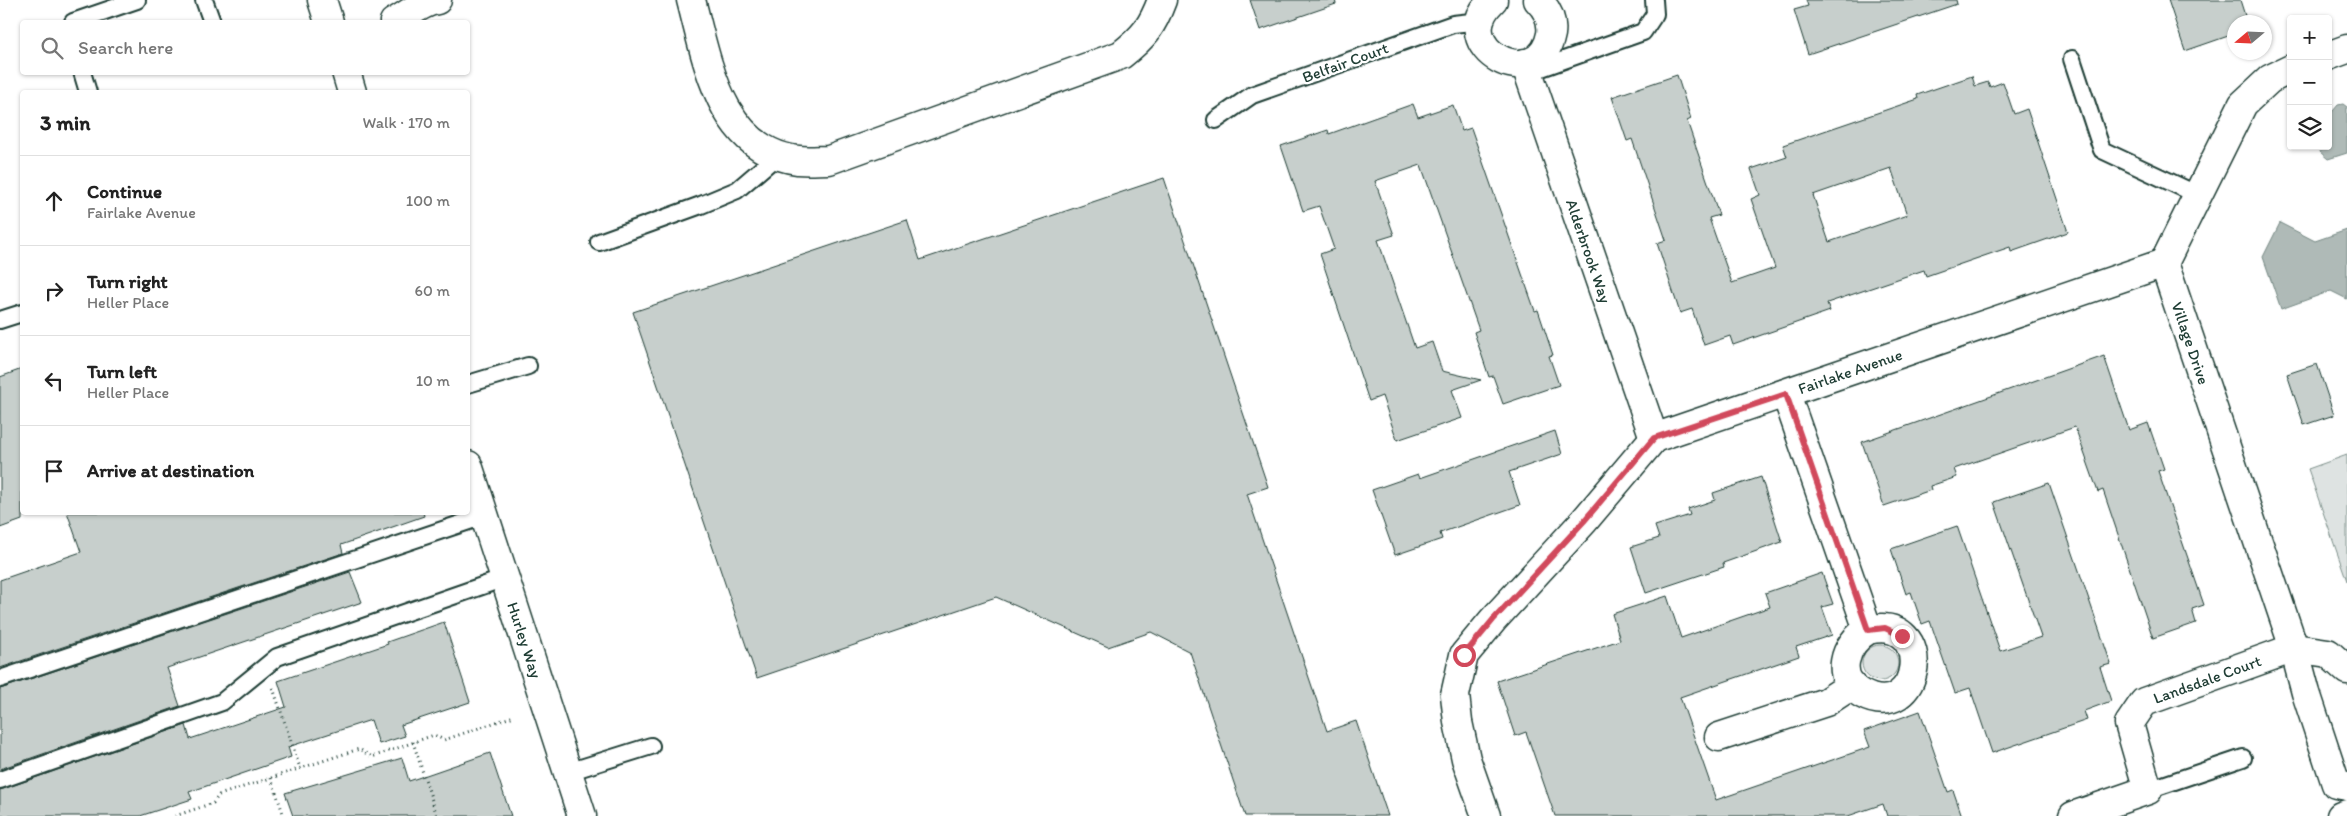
<!DOCTYPE html>
<html lang="en">
<head>
<meta charset="utf-8">
<style>
	body { margin:0; font-family:Itim,sans-serif; background:#f2f2f2; color:#222 }
	.controls { position:absolute; right:15px; top:15px; display:grid; overflow:hidden; border-radius:5px; box-shadow:0 1px 4px #0004 }
	.controls button { width:45px; height:45px; display:grid; place-items:center; padding:0; border:0; border-bottom:1px solid #e0e0e0; background:#fff; color:#222; font:25px sans-serif }
	.compass { position:absolute; left:2227px; top:15px; width:45px; height:45px; border-radius:50%; background:#fff; box-shadow:0 1px 4px #0004; rotate:251deg }
	.stop { position:absolute; width:15px; height:15px; margin:-11px; border:4px solid #d1495b; border-radius:50%; background:#fff }
	.stop.end { background:#d1495b; border-color:#fff; box-shadow:0 1px 5px #0008 }
	.list { margin:0; padding:0; list-style:none }
	h2 { display:flex; justify-content:space-between; align-items:center; height:65px; margin:0; padding:0 20px; font-size:21px }
	h2 small { font-size:16px; font-weight:400; color:#767676 }
	.list li { display:grid; grid-template-columns:32px 1fr auto; gap:15px; align-items:center; box-sizing:border-box; height:90px; padding:0 20px; border-top:1px solid #e0e0e0 }
	.list b { display:block; font-size:19px; white-space:nowrap }
	.list p { margin:0; font-size:16px; white-space:nowrap; color:#767676 }
	.list em { font-size:16px; font-style:normal; color:#767676 }
	.icon { flex:none; width:28px; height:28px; fill:none; stroke:currentColor; stroke-width:2; stroke-linecap:round; stroke-linejoin:round }
	.map { position:relative; flex:none; width:2347px; height:816px; overflow:hidden }
	.search { position:absolute; background:#fff; box-shadow:0 1px 4px #0004; left:20px; top:20px; width:450px; height:55px; display:flex; align-items:center; gap:12px; box-sizing:border-box; padding:0 18px; border-radius:5px; color:#767676; font-size:19px }
	.panel { position:absolute; background:#fff; box-shadow:0 1px 4px #0004; left:20px; top:90px; width:450px; height:425px; border-radius:5px }
	.map>svg:first-child { display:block }
	.green { fill:#dee3e2; stroke:#7e908b }
	.water { fill:#afbab7; stroke:#758883 }
	.building { fill:#c7cfcc; stroke:#1f3d34; fill-rule:evenodd }
	.lines { fill:none; stroke-linecap:round; stroke-linejoin:round }
	.lane-casing { stroke:#1f3d34; stroke-width:20 }
	.street-casing { stroke:#1f3d34; stroke-width:31 }
	.secondary-casing { stroke:#1f3d34; stroke-width:31 }
	.primary-casing { stroke:#1f3d34; stroke-width:31 }
	.path { stroke:#1f3d34; stroke-width:3; stroke-dasharray:1 4; stroke-linecap:butt }
	.lane { stroke:#fff; stroke-width:16 }
	.street { stroke:#fff; stroke-width:28 }
	.secondary { stroke:#fff; stroke-width:28 }
	.primary { stroke:#fff; stroke-width:28 }
	.route { stroke:#d1495b; stroke-width:6 }
	.labels { text-anchor:middle; stroke-width:4.5; stroke-linejoin:round; paint-order:stroke }
	.street-label { font-size:16px; fill:#1f3d34; stroke:#fff }
</style>
</head>
<body>
<div class="map">
<svg width="2347" height="816" viewBox="0 0 2347 816">
	<rect width="100%" height="100%" fill="#fff"/>
	<filter id="ink" filterUnits="userSpaceOnUse"><feTurbulence type="fractalNoise" baseFrequency=".02" numOctaves="2"/><feDisplacementMap in="SourceGraphic" scale="10" xChannelSelector="R" yChannelSelector="G"/><feConvolveMatrix kernelMatrix="1 2 1 2 8 2 1 2 1" color-interpolation-filters="sRGB"/></filter>
	<g filter="url(#ink)">
		<!-- green -->
		<g class="green">
			<path d="M 2347,455 L 2347,581 L 2308,469 Z"/>
			<circle cx="1880" cy="663" r="18"/>
		</g>
		<!-- water -->
		<g class="water">
			<path d="M 2343,104 L 2347,107 L 2347,153 L 2328,159 L 2320,152 L 2321,146 L 2328,146 L 2328,117 L 2338,105 Z"/>
			<path d="M 2280,223 L 2315,241 L 2347,230 L 2347,299 L 2331,291 L 2281,309 L 2263,257 Z"/>
		</g>
		<!-- building -->
		<g class="building">
			<path d="M 1250,0 L 1335,0 L 1336,4 L 1260,30 Z"/>
			<path d="M 1806,0 L 1956,0 L 1957,4 L 1808,54 L 1794,10 L 1808,6 Z"/>
			<path d="M 2168,0 L 2240,0 L 2247,22 L 2234,22 L 2234,34 L 2185,51 Z"/>
			<path d="M 1677,75 L 1691,119 L 1687,121 L 1719,215 L 1709,218 L 1732,283 L 1775,268 L 1751,199 L 1760,195 L 1751,169 L 1787,157 L 1783,145 L 1918,99 L 1917,95 L 1972,76 L 1975,86 L 1988,82 L 1990,87 L 2003,82 L 2014,114 L 2027,109 L 2068,232 L 2011,252 L 2010,247 L 1926,276 L 1924,270 L 1827,303 L 1830,311 L 1733,345 L 1730,336 L 1704,345 L 1692,309 L 1680,313 L 1657,243 L 1666,240 L 1632,139 L 1627,141 L 1612,97 ZM 1891,168 L 1907,215 L 1829,242 L 1813,195 Z"/>
			<path d="M 1413,104 L 1418,117 L 1453,105 L 1462,131 L 1471,128 L 1535,311 L 1538,310 L 1553,355 L 1549,356 L 1559,385 L 1503,404 L 1493,376 L 1489,377 L 1474,332 L 1479,330 L 1421,165 L 1375,181 L 1394,235 L 1378,240 L 1415,348 L 1432,342 L 1442,371 L 1481,380 L 1452,390 L 1462,418 L 1397,440 L 1382,396 L 1369,401 L 1320,254 L 1334,249 L 1319,206 L 1303,211 L 1281,146 L 1328,130 L 1329,134 Z"/>
			<path d="M 1164,178 L 1268,487 L 1247,494 L 1327,731 L 1356,721 L 1388,816 L 1245,816 L 1190,652 L 1151,632 L 1108,647 L 996,597 L 757,678 L 633,312 L 907,220 L 920,260 Z"/>
			<path d="M 2104,356 L 2129,430 L 2148,423 L 2164,469 L 2158,471 L 2204,605 L 2192,609 L 2196,623 L 2153,638 L 2103,490 L 2098,492 L 2075,427 L 1954,469 L 1957,477 L 1930,486 L 1931,490 L 1884,506 L 1862,442 Z"/>
			<path d="M 2317,364 L 2334,415 L 2304,425 L 2287,374 Z"/>
			<path d="M 22,369 L 22,520 L 0,528 L 0,377 Z"/>
			<path d="M 1555,431 L 1562,454 L 1509,472 L 1520,505 L 1440,533 L 1442,539 L 1395,555 L 1372,490 L 1418,474 L 1420,478 Z"/>
			<path d="M 1761,477 L 1782,542 L 1723,563 L 1724,567 L 1646,593 L 1631,547 L 1659,538 L 1655,526 L 1690,515 L 1688,509 L 1715,500 L 1713,493 Z"/>
			<path d="M 2049,483 L 2111,664 L 2100,667 L 2111,701 L 2084,711 L 2087,720 L 1992,753 L 1970,688 L 1955,693 L 1930,621 L 1922,624 L 1911,592 L 1906,594 L 1891,549 L 1957,526 L 2000,651 L 2041,637 L 1994,502 Z"/>
			<path d="M 67,512 L 423,512 L 424,516 L 341,545 L 343,553 L 0,668 L 0,580 L 81,552 Z"/>
			<path d="M 350,572 L 362,602 L 167,668 L 180,706 L 0,769 L 0,689 Z"/>
			<path d="M 1822,573 L 1833,604 L 1822,607 L 1832,635 L 1796,647 L 1799,656 L 1680,697 L 1716,800 L 1870,747 L 1864,731 L 1920,711 L 1948,792 L 1953,790 L 1962,816 L 1887,816 L 1883,804 L 1848,816 L 1555,816 L 1526,732 L 1515,736 L 1497,681 L 1620,640 L 1612,614 L 1667,596 L 1681,638 L 1770,607 L 1765,593 Z"/>
			<path d="M 444,622 L 470,702 L 401,725 L 405,736 L 379,744 L 371,720 L 288,747 L 291,757 L 189,792 L 192,799 L 140,816 L 0,816 L 0,790 L 186,725 L 190,739 L 286,707 L 278,681 L 388,644 L 387,642 Z"/>
			<path d="M 490,753 L 511,816 L 293,816 L 285,793 L 402,758 L 409,781 Z"/>
		</g>
		<g class="lines">
			<!-- lane casing -->
			<g class="lane-casing">
				<g id="lane">
					<path d="M 204,0 L 212,22"/>
					<path d="M 73,22 L 137,0"/>
					<path d="M 2072,59 L 2102,150 L 2198,195"/>
					<path d="M 82,72 L 88,92"/>
					<path d="M 1530,72 L 1643,32 L 1655,14 L 1654,0"/>
					<path d="M 1216,120 L 1252,95 L 1453,24 L 1480,21"/>
					<path d="M 599,242 L 701,205 L 737,190 L 778,155"/>
					<path d="M 0,320 L 22,313"/>
					<path d="M 468,384 L 528,366"/>
					<path d="M 0,679 L 484,516"/>
					<path d="M 568,772 L 651,746"/>
					<path d="M 0,780 L 222,702 L 277,657 L 505,578"/>
					<path d="M 2148,790 L 2243,758"/>
				</g>
			</g>
			<!-- street casing -->
			<g class="street-casing">
				<g id="street">
					<path d="M 691,0 C 707,61 721,151 798,160 C 808,161 819,160 829,160 L 1121,55 C 1144,37 1152,27 1162,0"/>
					<path d="M 1493,0 C 1443,47 1539,98 1551,34 C 1553,20 1547,9 1538,0"/>
					<path d="M 394,22 C 408,15 421,2 437,0"/>
					<path d="M 2328,56 L 2347,49"/>
					<path d="M 1525,63 L 1654,438"/>
					<path d="M 2291,69 L 2270,79 L 2243,104 L 2164,263 L 2294,648 L 2306,693 L 2336,784 L 2347,786"/>
					<path d="M 1786,394 L 1868,630 C 1844,643 1833,679 1862,694 C 1922,726 1937,613 1868,630"/>
					<path d="M 1719,737 L 1826,702 L 1852,685"/>
					<path d="M 1486,816 L 1466,759 L 1458,722 L 1455,695 L 1464,655 L 1493,620 L 1584,521 L 1654,438 L 2164,263"/>
					<path d="M 2073,816 L 2148,790 L 2129,724 L 2144,702 L 2294,648 L 2328,653 L 2347,670"/>
				</g>
			</g>
			<!-- secondary casing -->
			<g class="secondary-casing">
				<g id="secondary">
					<path d="M 322,0 L 329,22"/>
					<path d="M 346,72 L 352,92"/>
					<path d="M 468,465 L 582,816"/>
				</g>
			</g>
			<!-- primary casing -->
			<g class="primary-casing">
				<path id="primary" d="M 2341,816 L 2347,814"/>
			</g>
			<!-- path -->
			<g class="path">
				<path d="M 273,688 L 300,768"/>
				<path d="M 413,742 L 437,816"/>
				<path d="M 271,778 L 284,816"/>
				<path d="M 175,816 L 213,803 L 219,795 L 359,749 L 372,757 L 434,735 L 444,740 L 514,716"/>
			</g>
			<!-- lane -->
			<use href="#lane" class="lane"/>
			<!-- street -->
			<use href="#street" class="street"/>
			<!-- secondary -->
			<use href="#secondary" class="secondary"/>
			<!-- primary -->
			<use href="#primary" class="primary"/>
		</g>
	</g>
	<g class="lines" filter="url(#ink)">
		<!-- route -->
		<path class="route" d="M 1464,655 L 1493,620 L 1584,521 L 1654,438 L 1786,394 L 1868,630 L 1885,628 L 1902,636"/>
	</g>
	<g class="labels">
		<!-- street labels -->
		<g class="street-label">
			<text transform="translate(1345 62) rotate(-20)" y="6">Belfair Court</text>
			<text transform="translate(1589 251) rotate(71)" y="6">Alderbrook Way</text>
			<text transform="translate(2191 343) rotate(71)" y="6">Village Drive</text>
			<text transform="translate(1850 371) rotate(-19)" y="6">Fairlake Avenue</text>
			<text transform="translate(525 640) rotate(72)" y="6">Hurley Way</text>
			<text transform="translate(2207 679) rotate(-20)" y="6">Landsdale Court</text>
		</g>
	</g>
</svg>
<div class="controls">
<button>+</button>
<button>−</button>
<button><svg class="icon" aria-label="layers" viewBox="0 0 24 24"><path d="M12 4l9 5-9 5-9-5zM3 14l9 5 9-5"/></svg></button>
</div>
<svg class="compass" viewBox="-18 -18 36 36"><path d="M0-13l5 13h-10z" fill="#e53935"/><path d="M0 13l5-13h-10z" fill="#767676"/></svg>
<div class="stop" style="left:1464px;top:655px"></div>
<div class="stop end" style="left:1902px;top:636px"></div>
<div class="search"><svg class="icon" aria-label="search" viewBox="0 0 24 24"><circle cx="10" cy="10" r="6"/><path d="M15 15l6 6"/></svg>Search here</div>
<section class="panel">
<h2>3 min<small>Walk · 170 m</small></h2>
<ul class="list">
<li><svg class="icon" aria-label="ahead" viewBox="0 0 24 24"><path d="M12 20V5M6 11l6-6 6 6"/></svg><div><b>Continue</b><p>Fairlake Avenue</p></div><em>100 m</em></li>
<li><svg class="icon" aria-label="right" viewBox="0 0 24 24"><path d="M7 20v-9h11M14 6l5 5-5 5"/></svg><div><b>Turn right</b><p>Heller Place</p></div><em>60 m</em></li>
<li><svg class="icon" aria-label="left" viewBox="0 0 24 24"><path d="M17 20v-9H6M10 6l-5 5 5 5"/></svg><div><b>Turn left</b><p>Heller Place</p></div><em>10 m</em></li>
<li><svg class="icon" aria-label="arrive" viewBox="0 0 24 24"><path d="M6 21V4h12l-3 4 3 4H6"/></svg><div><b>Arrive at destination</b></div></li>
</ul>
</section>
</div>
</body>
</html>
